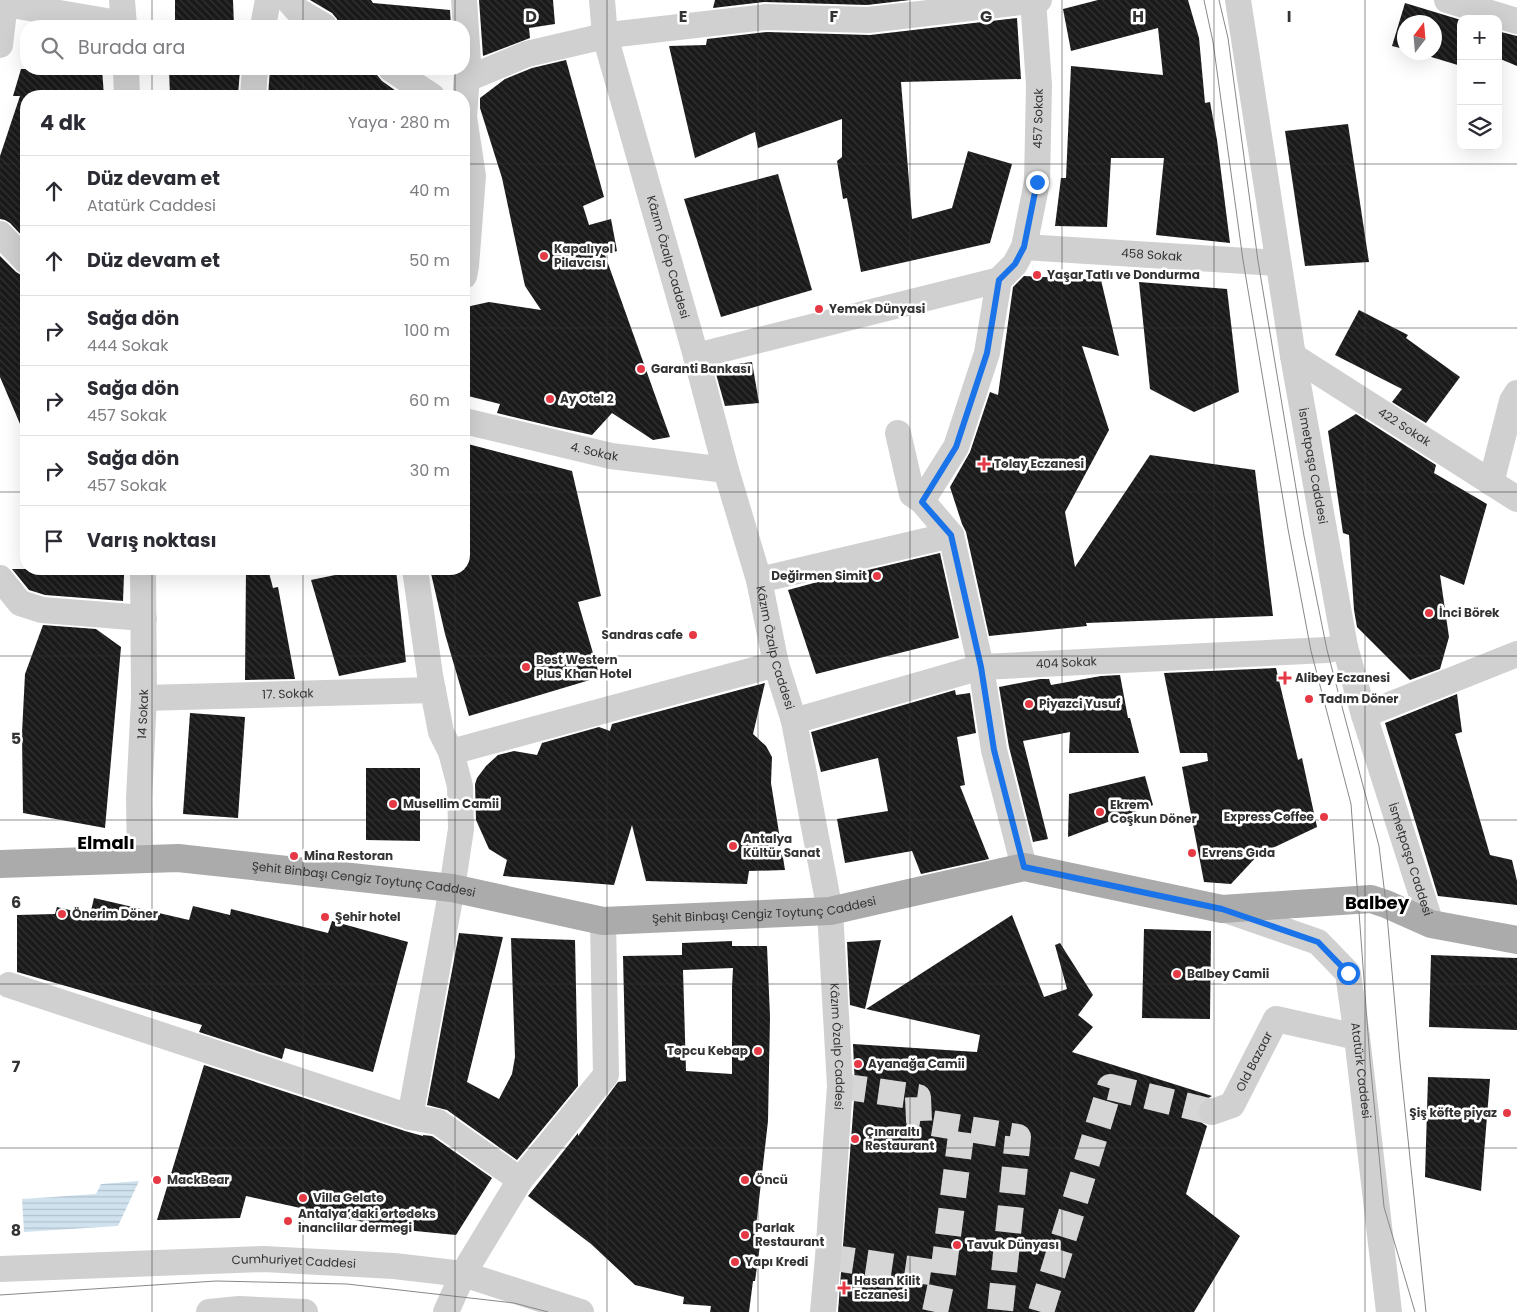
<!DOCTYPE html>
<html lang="tr">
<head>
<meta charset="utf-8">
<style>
	body { margin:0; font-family:Poppins,sans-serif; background:#f7f7f7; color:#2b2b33 }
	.controls { position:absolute; right:15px; top:15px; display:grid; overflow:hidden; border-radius:10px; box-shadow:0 5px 20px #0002 }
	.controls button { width:45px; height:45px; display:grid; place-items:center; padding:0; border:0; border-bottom:1px solid #e1e1e2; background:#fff; color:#2b2b33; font:25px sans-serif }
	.compass { position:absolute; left:1397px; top:15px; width:45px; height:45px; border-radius:50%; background:#fff; box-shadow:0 5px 20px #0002; rotate:16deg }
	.stop { position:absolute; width:15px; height:15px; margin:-11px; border:4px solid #1a73e8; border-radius:50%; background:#fff }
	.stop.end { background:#1a73e8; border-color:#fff; box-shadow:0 1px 5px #0008 }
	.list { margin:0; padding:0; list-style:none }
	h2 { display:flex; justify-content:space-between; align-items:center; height:65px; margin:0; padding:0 20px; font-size:21px }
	h2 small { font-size:16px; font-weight:400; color:#7c7c81 }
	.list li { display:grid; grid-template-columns:32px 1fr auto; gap:15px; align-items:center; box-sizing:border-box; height:70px; padding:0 20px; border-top:1px solid #e1e1e2 }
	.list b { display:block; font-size:19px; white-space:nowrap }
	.list p { margin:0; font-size:16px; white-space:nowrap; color:#7c7c81 }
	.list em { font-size:16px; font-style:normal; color:#7c7c81 }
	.icon { flex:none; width:28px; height:28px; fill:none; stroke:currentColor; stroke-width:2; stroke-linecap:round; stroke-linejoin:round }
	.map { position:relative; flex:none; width:1517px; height:1312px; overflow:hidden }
	.search { position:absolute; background:#fff; box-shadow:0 5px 20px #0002; left:20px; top:20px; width:450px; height:55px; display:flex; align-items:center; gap:12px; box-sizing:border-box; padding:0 18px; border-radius:20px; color:#7c7c81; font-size:19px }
	.panel { position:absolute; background:#fff; box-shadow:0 5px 20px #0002; left:20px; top:90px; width:450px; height:485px; border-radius:20px }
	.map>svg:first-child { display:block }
	.water { fill:url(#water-rules) }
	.building { fill:url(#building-back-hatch); fill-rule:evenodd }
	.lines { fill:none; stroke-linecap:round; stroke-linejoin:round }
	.minor-tunnel { stroke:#d6d6d6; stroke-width:26; stroke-dasharray:26 13; stroke-linecap:butt }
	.minor { stroke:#d0d0d0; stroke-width:26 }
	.major { stroke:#ababab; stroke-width:28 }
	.tram { stroke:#888; stroke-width:1 }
	.route { stroke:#1a73e8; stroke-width:6 }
	.grid { fill:none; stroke:#333; stroke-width:1; stroke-opacity:0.55 }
	.poi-dot { fill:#e63946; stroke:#fff; stroke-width:2 }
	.labels { text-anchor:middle; stroke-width:5; stroke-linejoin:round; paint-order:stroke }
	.street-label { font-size:12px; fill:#333; stroke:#fff }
	.poi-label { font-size:12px; font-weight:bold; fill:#333; stroke:#fff; text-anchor:start }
	.district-label { font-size:18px; font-weight:bold; fill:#000; stroke:#fff }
	.grid-label { font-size:16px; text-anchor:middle; font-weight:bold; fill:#333; stroke:#fff; stroke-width:5; stroke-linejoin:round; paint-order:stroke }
</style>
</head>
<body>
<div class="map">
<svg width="1517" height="1312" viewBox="0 0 1517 1312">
	<defs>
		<pattern id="water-rules" width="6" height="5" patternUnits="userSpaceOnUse" patternTransform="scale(1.25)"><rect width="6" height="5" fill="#cfe2ee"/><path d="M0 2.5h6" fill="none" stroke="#b2c2cd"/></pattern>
		<pattern id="building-back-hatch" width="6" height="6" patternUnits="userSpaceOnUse" patternTransform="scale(1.25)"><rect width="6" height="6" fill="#1a1a1a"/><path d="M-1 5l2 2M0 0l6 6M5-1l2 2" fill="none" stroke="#333"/></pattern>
	</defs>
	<rect width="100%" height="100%" fill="#fff"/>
	<!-- water -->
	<path class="water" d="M 139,1181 L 118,1226 L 24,1232 L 22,1199 L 96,1194 L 101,1184 Z"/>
	<!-- building -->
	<g class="building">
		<path d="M 175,0 L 233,0 L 234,26 L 175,26 Z"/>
		<path d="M 310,0 L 371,0 L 373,3 L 450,10 L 451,26 L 339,26 L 337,19 L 332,13 Z"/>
		<path d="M 479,0 L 553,0 L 555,24 L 529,28 L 530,38 L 483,56 Z"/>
		<path d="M 715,0 L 910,0 L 867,5 L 764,2 L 713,8 Z"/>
		<path d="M 1098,0 L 1188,0 L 1199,38 L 1205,103 L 1210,102 L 1217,140 L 1230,243 L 1156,235 L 1164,158 L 1111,158 L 1107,227 L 1055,226 L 1061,178 L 1066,178 L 1071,66 L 1163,75 L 1158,28 L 1071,51 L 1063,9 Z"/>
		<path d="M 1405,3 L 1461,20 L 1461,66 L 1415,52 L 1434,52 L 1434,22 L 1404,22 L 1404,49 L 1392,46 Z"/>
		<path d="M 1017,18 L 1021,79 L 901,82 L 912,219 L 952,208 L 968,151 L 1012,164 L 990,243 L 861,272 L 847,198 L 843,199 L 837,161 L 842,157 L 842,119 L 758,148 L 755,132 L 695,158 L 669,46 L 706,45 L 707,39 L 767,32 L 870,35 Z"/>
		<path d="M 1501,32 L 1517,36 L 1517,66 L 1498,58 L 1498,39 Z"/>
		<path d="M 566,60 L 604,197 L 583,206 L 589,225 L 611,219 L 617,251 L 605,255 L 670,437 L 653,440 L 612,413 L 592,435 L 555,427 L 497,413 L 500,404 L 464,395 L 464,317 L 466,307 L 489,302 L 541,310 L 525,286 L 502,178 L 480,108 L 480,98 L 505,79 L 532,68 Z"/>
		<path d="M 21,69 L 102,69 L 104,96 L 26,96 L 26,240 L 10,223 L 5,220 L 0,219 L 0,156 L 20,96 L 13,96 Z"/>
		<path d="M 169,69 L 240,69 L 238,96 L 170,96 Z"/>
		<path d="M 270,69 L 376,69 L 377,75 L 382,81 L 403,96 L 268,96 Z"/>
		<path d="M 1348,124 L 1369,262 L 1305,266 L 1285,131 Z"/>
		<path d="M 778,174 L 812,290 L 721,317 L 684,199 Z"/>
		<path d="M 0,256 L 16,272 L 21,275 L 26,276 L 26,438 L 0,377 Z"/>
		<path d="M 1024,276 L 1101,280 L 1119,356 L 1082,346 L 1109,430 L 1065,512 L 1075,567 L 1150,455 L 1255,470 L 1273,616 L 1086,623 L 1087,626 L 989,636 L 966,532 L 962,524 L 950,487 L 970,452 L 990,392 L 998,395 L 1013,287 Z"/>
		<path d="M 1139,282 L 1227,289 L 1239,392 L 1194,412 L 1150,389 Z"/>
		<path d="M 1359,310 L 1408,335 L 1406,338 L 1460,377 L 1426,423 L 1392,402 L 1402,389 L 1335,355 Z"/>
		<path d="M 752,362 L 759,403 L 725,406 L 714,367 Z"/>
		<path d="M 1356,414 L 1436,465 L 1434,473 L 1487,504 L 1464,585 L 1440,575 L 1449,637 L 1440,669 L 1410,680 L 1357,627 L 1354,610 L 1349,535 L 1343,533 L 1328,431 Z"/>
		<path d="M 464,443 L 572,471 L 601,596 L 578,602 L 600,677 L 469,716 L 445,634 L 430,569 L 464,569 Z"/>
		<path d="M 940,553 L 959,638 L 816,674 L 788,590 L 821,581 Z"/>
		<path d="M 12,569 L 78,569 L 124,575 L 123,601 L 45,595 L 29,590 Z"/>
		<path d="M 246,569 L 268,569 L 273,588 L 278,587 L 295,679 L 245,680 Z"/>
		<path d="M 364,569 L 396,569 L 406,662 L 339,676 L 311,580 Z"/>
		<path d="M 43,625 L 96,629 L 121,647 L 105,828 L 23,813 L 22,733 L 25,674 Z"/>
		<path d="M 1276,668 L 1298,760 L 1302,758 L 1317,827 L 1258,855 L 1231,884 L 1204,882 L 1182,767 L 1208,761 L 1207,753 L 1180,753 L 1164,673 Z"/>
		<path d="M 1120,675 L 1128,718 L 1130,718 L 1139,753 L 1069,753 L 1070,732 L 1023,741 L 1048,839 L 1033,842 L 1009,747 L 999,687 L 1040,679 L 1049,679 L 1051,685 L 1101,676 Z"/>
		<path d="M 765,683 L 753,734 L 766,746 L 772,757 L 771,783 L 785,870 L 749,871 L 747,884 L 646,881 L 632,825 L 614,885 L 503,876 L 507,860 L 489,849 L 476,820 L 475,784 L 477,778 L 486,766 L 498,755 L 514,751 L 537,755 L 542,743 L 599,727 L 610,731 L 612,724 Z"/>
		<path d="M 955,690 L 956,695 L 970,693 L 976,733 L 957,737 L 965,785 L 960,786 L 989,859 L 921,874 L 912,851 L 845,863 L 837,819 L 888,811 L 878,758 L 821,772 L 811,732 Z"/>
		<path d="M 1457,694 L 1462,732 L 1455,734 L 1490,855 L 1512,860 L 1517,881 L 1517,905 L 1438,896 L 1385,723 Z"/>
		<path d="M 190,713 L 245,717 L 238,818 L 183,814 Z"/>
		<path d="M 366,768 L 420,768 L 420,841 L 366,840 Z"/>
		<path d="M 1145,776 L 1153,805 L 1068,837 L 1069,794 Z"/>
		<path d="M 94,898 L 189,920 L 193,906 L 230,915 L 231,909 L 328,933 L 332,921 L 408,942 L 373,1072 L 285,1048 L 282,1059 L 199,1032 L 202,1025 L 17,972 L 17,915 L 55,914 L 57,907 L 90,915 Z"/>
		<path d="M 1012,915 L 1044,997 L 1067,989 L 1055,945 L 1060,943 L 1093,995 L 1078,1015 L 1093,1027 L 1072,1052 L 1212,1096 L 1201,1102 L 1197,1109 L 1198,1117 L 1202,1123 L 1207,1126 L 1186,1194 L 1240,1236 L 1194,1312 L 838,1312 L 855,1087 L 853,1044 L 977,1052 L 980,1035 L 866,1009 Z"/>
		<path d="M 1144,929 L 1211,931 L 1210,1019 L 1142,1018 Z"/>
		<path d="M 459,933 L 503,937 L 467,1082 L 499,1099 L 512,1074 L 515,1057 L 511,938 L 575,940 L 578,1086 L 517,1160 L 447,1110 L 427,1105 Z"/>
		<path d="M 881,940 L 865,1009 L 850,1005 L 847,942 Z"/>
		<path d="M 732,941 L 732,946 L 767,946 L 770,1017 L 768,1121 L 754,1244 L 760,1245 L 755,1281 L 753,1281 L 749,1312 L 710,1312 L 711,1306 L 683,1304 L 684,1297 L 635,1285 L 591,1244 L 528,1196 L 578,1133 L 578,1136 L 618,1082 L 626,1081 L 623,956 L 682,955 L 682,943 ZM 733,968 L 732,987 L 732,1074 L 686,1071 L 683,970 Z"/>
		<path d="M 1431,955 L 1517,958 L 1517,1030 L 1429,1027 Z"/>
		<path d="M 204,1065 L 405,1131 L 423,1136 L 423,1135 L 432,1136 L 492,1178 L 456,1235 L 395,1229 L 246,1196 L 240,1218 L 157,1220 Z"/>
		<path d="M 1428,1077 L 1490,1079 L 1481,1191 L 1425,1177 Z"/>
	</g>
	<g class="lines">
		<!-- minor-tunnel -->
		<g class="minor-tunnel">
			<path d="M 840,1086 L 918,1097 L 919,1121 L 1018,1137 L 1000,1312"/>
			<path d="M 828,1257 L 943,1274"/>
			<path d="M 935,1312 L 943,1274 L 962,1128"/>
			<path d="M 1041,1312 L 1110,1087 L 1212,1112"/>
		</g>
		<!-- minor -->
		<g class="minor">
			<path d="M 122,0 L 124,26"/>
			<path d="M 288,0 L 297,10 L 324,26"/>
			<path id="s1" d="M 602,0 L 605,36 L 696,356 L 726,470 L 759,580 L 776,664 L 794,721 L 830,911 L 840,1086 L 828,1257 L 823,1312"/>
			<path id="s2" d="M 1238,0 L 1293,356 L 1345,647 L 1364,715 L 1431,924"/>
			<path d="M 1447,0 L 1517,21"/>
			<path d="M 0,3 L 124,24"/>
			<path d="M 263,26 L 268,0"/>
			<path d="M 0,45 L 5,3 L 2,0"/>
			<path d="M 126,69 L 127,96"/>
			<path d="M 391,69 L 432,96"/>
			<path d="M 467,79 L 527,54 L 609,35 L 766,17 L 868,20 L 1039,0"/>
			<path d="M 253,96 L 255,69"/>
			<path d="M 464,117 L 473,176 L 466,266 L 464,276"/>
			<path d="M 464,117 L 468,61 L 464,0"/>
			<path d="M 0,234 L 26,261"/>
			<path id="s3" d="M 1024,247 L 1278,263"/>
			<path id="s4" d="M 696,356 L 999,280 L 1015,264 L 1024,247 L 1037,182 L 1039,85 L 1033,0"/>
			<path id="s5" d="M 1293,356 L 1517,499"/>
			<path id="s6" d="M 464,421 L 611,456 L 726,470"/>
			<path d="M 898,433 L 912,494 L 922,501 L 951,535 L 981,667 L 994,750 L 1024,867"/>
			<path d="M 1491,483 L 1512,401 L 1517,393"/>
			<path d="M 922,501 L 956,447 L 987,353 L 999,280"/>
			<path d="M 0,578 L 20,603 L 42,610 L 144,618"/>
			<path d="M 759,580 L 951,535"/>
			<path id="s7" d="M 144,698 L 433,690"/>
			<path d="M 1364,715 L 1517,654"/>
			<path id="s8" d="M 794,721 L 981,667 L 1327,650 L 1345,647"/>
			<path d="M 451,752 L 776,664"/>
			<path id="s9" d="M 140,859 L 139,798 L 144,698 L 143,569"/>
			<path id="s10" d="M 1223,909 L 1318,942 L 1348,973 L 1357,1037 L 1389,1312"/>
			<path d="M 9,985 L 410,1117 L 438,1122 L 520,1180"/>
			<path id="s11" d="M 1212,1112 L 1232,1105 L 1276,1019 L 1357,1037"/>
			<path d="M 410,1117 L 452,888 L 461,829 L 460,786 L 451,752 L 441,732 L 430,675 L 415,569"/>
			<path id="s12" d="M 0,1269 L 264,1259 L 394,1266 L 463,1274 L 581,1312"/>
			<path d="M 209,1312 L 239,1309 L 305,1312"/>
			<path d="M 446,1312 L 463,1274 L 520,1180 L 606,1075 L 603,921"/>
		</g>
		<!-- major -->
		<path class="major" id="s13" d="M 0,864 L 178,858 L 452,888 L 603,921 L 830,911 L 1024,867 L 1222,909 L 1371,899 L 1386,904 L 1431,924 L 1517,940"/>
		<!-- tram -->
		<g class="tram">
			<path d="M 1204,0 L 1213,42 L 1243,260 L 1288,529 L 1311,651 L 1351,804 L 1370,1061 L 1384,1207 L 1415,1312"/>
			<path d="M 1219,0 L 1228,38 L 1258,261 L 1304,536 L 1327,650 L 1379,846 L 1386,904 L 1400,1062 L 1426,1312"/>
			<path d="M 0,1295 L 216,1281 L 347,1284 L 514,1303 L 548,1312"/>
		</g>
	</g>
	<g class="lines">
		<!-- route -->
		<path class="route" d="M 1037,182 L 1024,247 L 1015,264 L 999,280 L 987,353 L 956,447 L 922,502 L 951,535 L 981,667 L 994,750 L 1024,867 L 1222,909 L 1318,942 L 1348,973"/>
	</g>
	<!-- grid -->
	<path class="grid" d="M 152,0 L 152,26M 303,0 L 303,26M 455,0 L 455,26M 607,0 L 607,1312M 758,0 L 758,1312M 910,0 L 910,1312M 1062,0 L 1062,1312M 1214,0 L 1214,1312M 1365,0 L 1365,1312M 152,69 L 152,96M 303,69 L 303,96M 455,69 L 455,96M 0,164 L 26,164M 464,164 L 1517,164M 0,328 L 26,328M 464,328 L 1517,328M 0,492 L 26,492M 464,492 L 1517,492M 152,569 L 152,1312M 303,569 L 303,1312M 455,569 L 455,1312M 0,656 L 1517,656M 0,820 L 1517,820M 0,984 L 1517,984M 0,1148 L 1517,1148"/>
	<!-- markers -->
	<g class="poi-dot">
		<circle cx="544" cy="256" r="5"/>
		<circle cx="1037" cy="275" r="5"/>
		<circle cx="819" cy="309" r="5"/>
		<circle cx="641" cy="369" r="5"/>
		<circle cx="550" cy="399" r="5"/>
		<path d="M981.5 456.5h5v5h5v5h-5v5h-5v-5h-5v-5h5z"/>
		<circle cx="877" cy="576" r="5"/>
		<circle cx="1429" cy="613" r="5"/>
		<circle cx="693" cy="635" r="5"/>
		<circle cx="526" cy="667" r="5"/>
		<path d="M1282.5 670.5h5v5h5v5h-5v5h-5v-5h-5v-5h5z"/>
		<circle cx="1309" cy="699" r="5"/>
		<circle cx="1029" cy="704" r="5"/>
		<circle cx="393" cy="804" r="5"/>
		<circle cx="1100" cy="812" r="5"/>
		<circle cx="1324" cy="817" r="5"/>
		<circle cx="733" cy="846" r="5"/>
		<circle cx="1192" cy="853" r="5"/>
		<circle cx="294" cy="856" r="5"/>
		<circle cx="62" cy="914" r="5"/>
		<circle cx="325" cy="917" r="5"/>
		<circle cx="1177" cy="974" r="5"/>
		<circle cx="758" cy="1051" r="5"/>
		<circle cx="858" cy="1064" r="5"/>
		<circle cx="1507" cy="1113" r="5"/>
		<circle cx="855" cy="1139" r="5"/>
		<circle cx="157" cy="1180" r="5"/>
		<circle cx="745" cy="1180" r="5"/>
		<circle cx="303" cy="1198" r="5"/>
		<circle cx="288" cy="1221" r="5"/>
		<circle cx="745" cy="1235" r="5"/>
		<circle cx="957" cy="1245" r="5"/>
		<circle cx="735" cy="1262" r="5"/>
		<path d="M841.5 1280.5h5v5h5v5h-5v5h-5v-5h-5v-5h5z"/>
	</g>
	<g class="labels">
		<!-- street labels -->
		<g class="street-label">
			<text dy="4" stroke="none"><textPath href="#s4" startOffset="484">457 Sokak</textPath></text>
			<text dy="4" stroke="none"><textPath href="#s3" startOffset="128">458 Sokak</textPath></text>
			<text dy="4" stroke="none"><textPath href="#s1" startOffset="266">Kâzım Özalp Caddesi</textPath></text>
			<text dy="4" stroke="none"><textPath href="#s5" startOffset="132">422 Sokak</textPath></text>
			<text dy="4" stroke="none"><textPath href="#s6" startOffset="134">4. Sokak</textPath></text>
			<text dy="4" stroke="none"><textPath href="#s2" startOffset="472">İsmetpaşa Caddesi</textPath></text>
			<text dy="4" stroke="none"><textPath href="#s1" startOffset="671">Kâzım Özalp Caddesi</textPath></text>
			<text dy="4" stroke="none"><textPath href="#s8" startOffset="280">404 Sokak</textPath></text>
			<text dy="4" stroke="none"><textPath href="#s7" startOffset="144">17. Sokak</textPath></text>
			<text dy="4" stroke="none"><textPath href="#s9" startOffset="145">14 Sokak</textPath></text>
			<text dy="4" stroke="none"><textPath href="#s2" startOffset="878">İsmetpaşa Caddesi</textPath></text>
			<text dy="4" stroke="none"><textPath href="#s13" startOffset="365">Şehit Binbaşı Cengiz Toytunç Caddesi</textPath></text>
			<text dy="4" stroke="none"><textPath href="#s13" startOffset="770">Şehit Binbaşı Cengiz Toytunç Caddesi</textPath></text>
			<text dy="4" stroke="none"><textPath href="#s1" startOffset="1076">Kâzım Özalp Caddesi</textPath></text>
			<text dy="4" stroke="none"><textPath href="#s11" startOffset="70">Old Bazaar</textPath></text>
			<text dy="4" stroke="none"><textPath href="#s10" startOffset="242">Atatürk Caddesi</textPath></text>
			<text dy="4" stroke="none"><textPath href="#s12" startOffset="294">Cumhuriyet Caddesi</textPath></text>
		</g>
		<!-- poi labels -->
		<g class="poi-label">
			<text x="554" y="253">Kapalıyol<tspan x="554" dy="14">Pilavcısı</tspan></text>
			<text x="1047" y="279">Yaşar Tatlı ve Dondurma</text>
			<text x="829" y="313">Yemek Dünyasi</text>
			<text x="651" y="373">Garanti Bankası</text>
			<text x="560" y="403">Ay Otel 2</text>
			<text x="994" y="468">Tolay Eczanesi</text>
			<text x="867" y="580" text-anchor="end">Değirmen Simit</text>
			<text x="1439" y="617">İnci Börek</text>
			<text x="683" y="639" text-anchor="end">Sandras cafe</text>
			<text x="536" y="664">Best Western<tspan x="536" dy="14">Plus Khan Hotel</tspan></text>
			<text x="1295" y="682">Alibey Eczanesi</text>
			<text x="1319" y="703">Tadım Döner</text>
			<text x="1039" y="708">Piyazci Yusuf</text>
			<text x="403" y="808">Musellim Camii</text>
			<text x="1110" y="809">Ekrem<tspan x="1110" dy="14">Coşkun Döner</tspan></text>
			<text x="1314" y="821" text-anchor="end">Express Coffee</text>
			<text x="743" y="843">Antalya<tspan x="743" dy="14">Kültür Sanat</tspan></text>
			<text x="1202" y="857">Evrens Gıda</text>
			<text x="304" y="860">Mina Restoran</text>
			<text x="72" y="918">Önerim Döner</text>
			<text x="335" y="921">Şehir hotel</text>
			<text x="1187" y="978">Balbey Camii</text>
			<text x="748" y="1055" text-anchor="end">Topcu Kebap</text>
			<text x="868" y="1068">Ayanağa Camii</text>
			<text x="1497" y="1117" text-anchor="end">Şiş köfte piyaz</text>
			<text x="865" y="1136">Çınaraltı<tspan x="865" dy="14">Restaurant</tspan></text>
			<text x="167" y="1184">MackBear</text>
			<text x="755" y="1184">Öncü</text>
			<text x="313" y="1202">Villa Gelato</text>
			<text x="298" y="1218">Antalya’daki ortodoks<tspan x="298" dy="14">inanclilar dermegi</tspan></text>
			<text x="755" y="1232">Parlak<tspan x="755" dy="14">Restaurant</tspan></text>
			<text x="967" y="1249">Tavuk Dünyası</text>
			<text x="745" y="1266">Yapı Kredi</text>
			<text x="854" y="1285">Hasan Kilit<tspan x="854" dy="14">Eczanesi</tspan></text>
		</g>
		<!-- district labels -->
		<g class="district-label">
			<text x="106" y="849">Elmalı</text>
			<text x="1377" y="909">Balbey</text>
		</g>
	</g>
	<g class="grid-label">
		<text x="531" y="22">D</text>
		<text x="683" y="22">E</text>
		<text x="834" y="22">F</text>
		<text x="986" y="22">G</text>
		<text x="1138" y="22">H</text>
		<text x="1289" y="22">I</text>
		<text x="16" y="744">5</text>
		<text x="16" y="908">6</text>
		<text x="16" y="1072">7</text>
		<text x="16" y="1236">8</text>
	</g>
</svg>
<div class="controls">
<button>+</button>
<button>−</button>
<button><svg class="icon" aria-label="layers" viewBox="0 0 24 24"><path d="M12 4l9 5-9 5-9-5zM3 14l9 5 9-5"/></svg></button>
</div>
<svg class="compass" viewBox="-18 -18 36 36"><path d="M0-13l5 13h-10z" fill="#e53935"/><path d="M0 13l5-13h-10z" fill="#7c7c81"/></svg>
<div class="stop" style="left:1348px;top:973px"></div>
<div class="stop end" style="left:1037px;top:182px"></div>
<div class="search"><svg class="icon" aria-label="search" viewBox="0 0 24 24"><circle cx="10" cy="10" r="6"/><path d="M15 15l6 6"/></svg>Burada ara</div>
<section class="panel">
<h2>4 dk<small>Yaya · 280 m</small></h2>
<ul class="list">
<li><svg class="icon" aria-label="ahead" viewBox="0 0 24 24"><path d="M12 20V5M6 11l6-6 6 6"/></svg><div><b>Düz devam et</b><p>Atatürk Caddesi</p></div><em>40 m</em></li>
<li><svg class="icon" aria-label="ahead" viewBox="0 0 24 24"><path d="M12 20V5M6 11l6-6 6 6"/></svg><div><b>Düz devam et</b></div><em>50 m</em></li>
<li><svg class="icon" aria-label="right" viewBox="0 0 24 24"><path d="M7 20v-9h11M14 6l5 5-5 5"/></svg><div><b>Sağa dön</b><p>444 Sokak</p></div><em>100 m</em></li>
<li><svg class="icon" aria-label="right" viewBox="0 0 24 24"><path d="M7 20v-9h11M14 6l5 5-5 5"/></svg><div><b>Sağa dön</b><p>457 Sokak</p></div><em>60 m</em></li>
<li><svg class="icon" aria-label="right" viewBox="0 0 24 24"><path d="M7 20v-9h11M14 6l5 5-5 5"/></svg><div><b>Sağa dön</b><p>457 Sokak</p></div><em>30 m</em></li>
<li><svg class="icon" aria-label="arrive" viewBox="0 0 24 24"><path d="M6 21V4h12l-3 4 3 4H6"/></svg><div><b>Varış noktası</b></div></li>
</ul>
</section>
</div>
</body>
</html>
